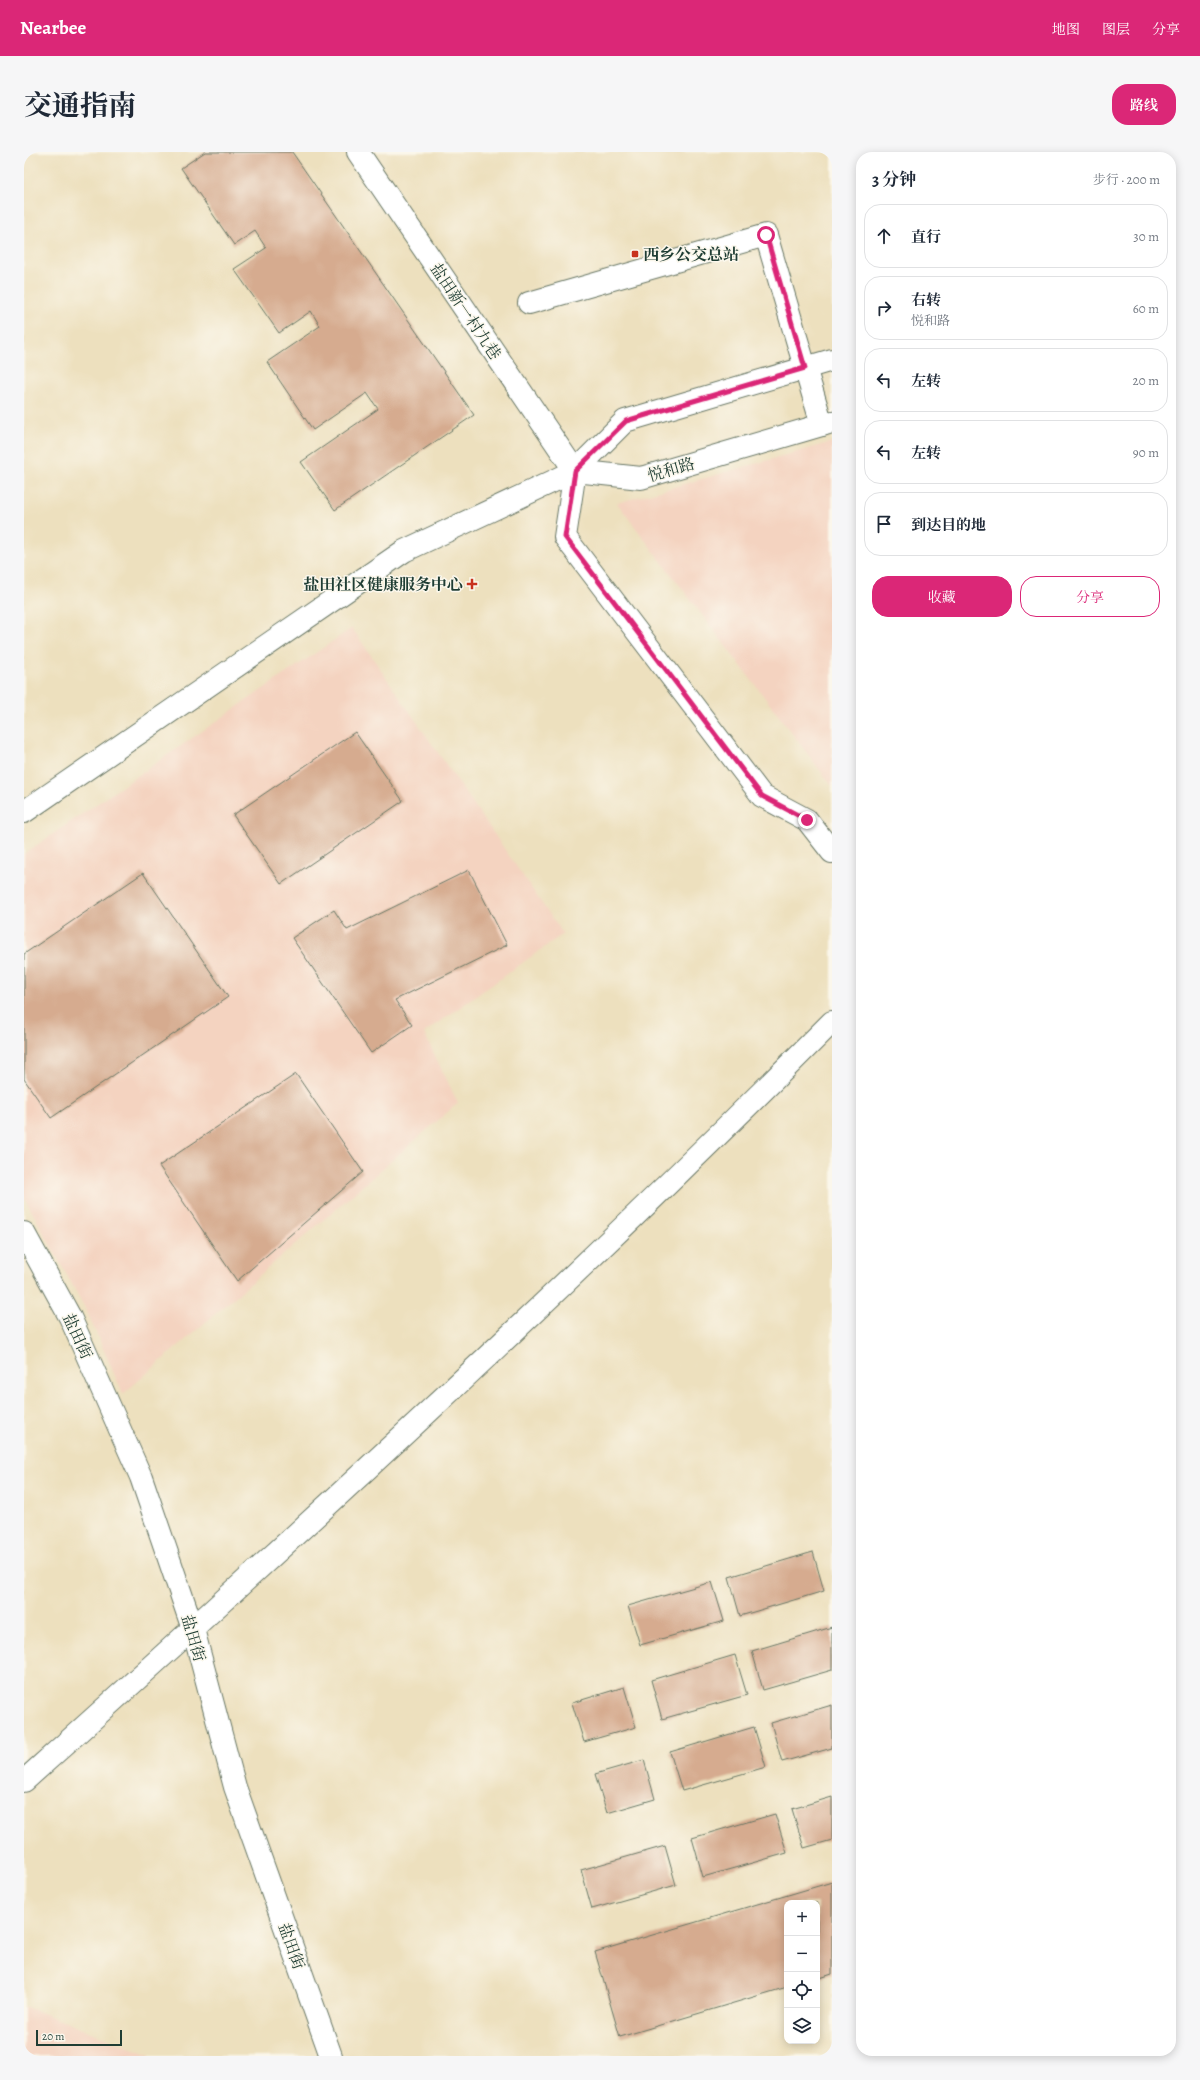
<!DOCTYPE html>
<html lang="zh">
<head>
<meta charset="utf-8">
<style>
	body { margin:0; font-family:Alegreya,"Noto Serif SC",serif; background:#f6f6f7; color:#1f2937 }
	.controls { position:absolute; right:12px; bottom:12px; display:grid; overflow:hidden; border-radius:8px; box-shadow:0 2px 10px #0003 }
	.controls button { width:36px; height:36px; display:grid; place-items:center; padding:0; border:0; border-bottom:1px solid #e0e1e3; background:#fff; color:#1f2937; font:20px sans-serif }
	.scale { position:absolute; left:12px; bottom:10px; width:86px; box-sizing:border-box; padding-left:4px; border:2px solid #1f3d34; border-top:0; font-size:11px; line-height:14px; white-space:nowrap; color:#1f3d34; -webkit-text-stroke:3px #fbf7ec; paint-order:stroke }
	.stop { position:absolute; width:12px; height:12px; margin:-9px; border:3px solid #db2777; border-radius:50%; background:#fff }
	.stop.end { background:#db2777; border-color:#fff; box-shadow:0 1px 4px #0008 }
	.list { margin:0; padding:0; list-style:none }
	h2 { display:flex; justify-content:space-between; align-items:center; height:52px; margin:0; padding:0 16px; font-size:17px }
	h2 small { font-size:13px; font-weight:400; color:#747a83 }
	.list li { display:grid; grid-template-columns:26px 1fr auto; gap:12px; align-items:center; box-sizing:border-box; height:64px; margin:0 8px 8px; padding:0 8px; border:1px solid #e0e1e3; border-radius:16px }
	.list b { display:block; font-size:15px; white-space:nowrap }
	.list p { margin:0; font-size:13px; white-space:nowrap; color:#747a83 }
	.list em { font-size:13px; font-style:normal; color:#747a83 }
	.actions { display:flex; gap:8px; padding:12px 16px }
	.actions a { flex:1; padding:9px 0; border:1px solid #db2777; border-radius:16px; text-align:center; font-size:14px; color:#db2777 }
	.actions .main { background:#db2777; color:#fff }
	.icon { flex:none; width:22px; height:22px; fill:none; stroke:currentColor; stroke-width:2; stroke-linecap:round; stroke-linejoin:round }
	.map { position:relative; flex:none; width:808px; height:1904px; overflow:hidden; border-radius:16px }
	header { display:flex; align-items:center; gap:24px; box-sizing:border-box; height:56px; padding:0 20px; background:#db2777; color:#fff }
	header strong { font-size:19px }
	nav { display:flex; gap:22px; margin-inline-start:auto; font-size:14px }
	.intro { display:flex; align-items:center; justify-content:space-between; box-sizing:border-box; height:96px; padding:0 24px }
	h1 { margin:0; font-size:28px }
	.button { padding:10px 18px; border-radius:16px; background:#db2777; color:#fff; font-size:14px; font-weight:700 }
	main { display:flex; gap:24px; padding:0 24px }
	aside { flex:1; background:#fff; border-radius:16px; box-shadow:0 2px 10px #0003 }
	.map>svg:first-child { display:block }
	.built { fill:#f4d3c0 }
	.building { fill:#d6ab8f }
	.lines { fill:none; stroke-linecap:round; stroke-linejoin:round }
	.minor-casing { stroke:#677664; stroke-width:24 }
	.minor { stroke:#fff; stroke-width:22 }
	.route { stroke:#db2777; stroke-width:5 }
	.poi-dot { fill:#c8321e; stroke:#fbf7ec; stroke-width:1.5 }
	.labels { text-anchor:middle; stroke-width:3; stroke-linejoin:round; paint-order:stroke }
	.poi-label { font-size:16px; font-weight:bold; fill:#1f3d34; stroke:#fbf7ec; text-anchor:start }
	.street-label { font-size:16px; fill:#1f3d34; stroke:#fbf7ec }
</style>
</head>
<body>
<header>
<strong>Nearbee</strong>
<nav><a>地图</a><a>图层</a><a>分享</a></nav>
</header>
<div class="intro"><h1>交通指南</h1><a class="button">路线</a></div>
<main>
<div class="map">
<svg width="808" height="1904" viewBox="0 0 808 1904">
	<rect width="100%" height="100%" fill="#fbf7ec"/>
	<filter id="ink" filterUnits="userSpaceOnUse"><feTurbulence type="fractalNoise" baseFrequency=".025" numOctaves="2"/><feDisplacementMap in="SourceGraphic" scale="8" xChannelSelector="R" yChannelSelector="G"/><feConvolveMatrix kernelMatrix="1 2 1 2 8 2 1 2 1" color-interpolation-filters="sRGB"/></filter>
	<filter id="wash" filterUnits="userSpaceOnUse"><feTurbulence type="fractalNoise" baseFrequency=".012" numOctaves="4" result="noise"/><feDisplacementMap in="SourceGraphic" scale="16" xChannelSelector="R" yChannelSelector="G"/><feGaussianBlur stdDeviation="0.9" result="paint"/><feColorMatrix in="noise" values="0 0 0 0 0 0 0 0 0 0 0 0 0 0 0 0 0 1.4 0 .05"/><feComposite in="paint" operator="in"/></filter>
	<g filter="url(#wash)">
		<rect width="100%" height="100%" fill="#ede0be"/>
		<!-- built -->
		<g class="built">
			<path d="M 808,290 L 808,634 L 593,351 Z"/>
			<path d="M 328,476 L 539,782 L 400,881 L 434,951 L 99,1242 L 62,1158 L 0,1045 L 0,702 Z"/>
			<path d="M 0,1854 L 128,1904 L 0,1904 Z"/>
		</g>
		<g id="blocks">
			<!-- building -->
			<g class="building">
				<path d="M 181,0 L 268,0 L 450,263 L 311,358 L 277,310 L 354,257 L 343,241 L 289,278 L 243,210 L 296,174 L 287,159 L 255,181 L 210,117 L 242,96 L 231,79 L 210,93 L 157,16 Z"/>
				<path d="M 331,580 L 379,649 L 257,732 L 209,663 Z"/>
				<path d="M 445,718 L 483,793 L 371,848 L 388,873 L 347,901 L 268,786 L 310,758 L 323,778 Z"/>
				<path d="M 119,721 L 204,845 L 27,966 L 0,927 L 0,802 Z"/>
				<path d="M 272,922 L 339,1020 L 213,1129 L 135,1014 Z"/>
				<path d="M 789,1400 L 800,1439 L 716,1464 L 705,1425 Z"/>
				<path d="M 688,1430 L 700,1469 L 616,1493 L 604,1454 Z"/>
				<path d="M 808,1475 L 808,1518 L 739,1538 L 728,1499 Z"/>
				<path d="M 711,1503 L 723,1543 L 638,1567 L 627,1528 Z"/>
				<path d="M 600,1535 L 612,1575 L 560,1590 L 548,1551 Z"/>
				<path d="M 808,1553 L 808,1596 L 758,1610 L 747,1571 Z"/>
				<path d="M 730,1575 L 742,1615 L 658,1639 L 646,1600 Z"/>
				<path d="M 620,1608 L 631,1647 L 583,1661 L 571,1622 Z"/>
				<path d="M 808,1645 L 808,1688 L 780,1696 L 768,1657 Z"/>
				<path d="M 751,1662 L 763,1701 L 679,1725 L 668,1686 Z"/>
				<path d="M 641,1694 L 652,1733 L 568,1757 L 557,1718 Z"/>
				<path d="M 808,1730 L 808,1822 L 793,1827 L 793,1751 L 763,1751 L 763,1835 L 596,1885 L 571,1800 Z"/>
			</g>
		</g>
	</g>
	<g filter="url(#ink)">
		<use href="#blocks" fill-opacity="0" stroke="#677664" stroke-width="1"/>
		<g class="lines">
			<!-- minor casing -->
			<g class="minor-casing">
				<g id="minor">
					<path d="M 334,0 L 551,319"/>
					<path d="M 505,151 L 742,83 L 798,273"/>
					<path d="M 551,319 L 541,385 L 738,644 L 783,668 L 808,700"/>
					<path d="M 551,319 L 617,326 L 808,270"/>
					<path d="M 0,660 L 380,399 L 551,319 L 601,269 L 808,208"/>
					<path d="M 0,1081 L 46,1165 L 117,1325 L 169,1477 L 211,1635 L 307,1904"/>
					<path d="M 0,1629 C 275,1382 547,1132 808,870"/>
				</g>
			</g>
			<!-- minor -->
			<use href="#minor" class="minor"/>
		</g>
	</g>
	<g class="lines" filter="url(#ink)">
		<!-- route -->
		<path class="route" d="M 742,83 L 781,216 L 602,269 L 551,319 L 541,385 L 738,644 L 783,668"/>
	</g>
	<!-- markers -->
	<g class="poi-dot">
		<rect x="607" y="98" width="8" height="8" rx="2"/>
		<path d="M446 426h4v4h4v4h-4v4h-4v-4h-4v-4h4z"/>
	</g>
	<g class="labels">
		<!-- poi labels -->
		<g class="poi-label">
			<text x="619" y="108">西乡公交总站</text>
			<text x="439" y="438" text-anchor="end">盐田社区健康服务中心</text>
		</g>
		<!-- street labels -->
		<g class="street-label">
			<text transform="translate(442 159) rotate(56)" y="6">盐田新一村九巷</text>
			<text transform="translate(647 317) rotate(-16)" y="6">悦和路</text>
			<text transform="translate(54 1184) rotate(65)" y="6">盐田街</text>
			<text transform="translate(170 1486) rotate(74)" y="6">盐田街</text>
			<text transform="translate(268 1794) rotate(70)" y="6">盐田街</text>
		</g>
	</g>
</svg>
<div class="controls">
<button>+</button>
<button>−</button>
<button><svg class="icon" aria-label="locate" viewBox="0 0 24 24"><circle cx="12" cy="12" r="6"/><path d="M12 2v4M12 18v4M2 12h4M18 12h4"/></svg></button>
<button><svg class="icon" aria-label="layers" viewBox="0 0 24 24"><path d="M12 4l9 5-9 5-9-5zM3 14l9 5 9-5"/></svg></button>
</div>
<div class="scale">20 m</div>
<div class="stop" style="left:742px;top:83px"></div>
<div class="stop end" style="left:783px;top:668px"></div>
</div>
<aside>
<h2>3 分钟<small>步行 · 200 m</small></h2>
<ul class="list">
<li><svg class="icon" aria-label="ahead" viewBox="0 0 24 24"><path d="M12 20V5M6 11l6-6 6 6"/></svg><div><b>直行</b></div><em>30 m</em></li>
<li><svg class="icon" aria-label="right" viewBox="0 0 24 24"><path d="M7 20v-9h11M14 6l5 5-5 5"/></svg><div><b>右转</b><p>悦和路</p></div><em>60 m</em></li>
<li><svg class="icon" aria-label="left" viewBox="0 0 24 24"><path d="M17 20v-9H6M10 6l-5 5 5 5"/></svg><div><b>左转</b></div><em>20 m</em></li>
<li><svg class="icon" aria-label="left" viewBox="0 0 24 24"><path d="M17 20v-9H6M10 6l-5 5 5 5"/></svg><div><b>左转</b></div><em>90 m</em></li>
<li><svg class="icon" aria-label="arrive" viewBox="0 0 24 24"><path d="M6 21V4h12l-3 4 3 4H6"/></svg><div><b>到达目的地</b></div></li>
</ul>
<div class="actions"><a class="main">收藏</a><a>分享</a></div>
</aside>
</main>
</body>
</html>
